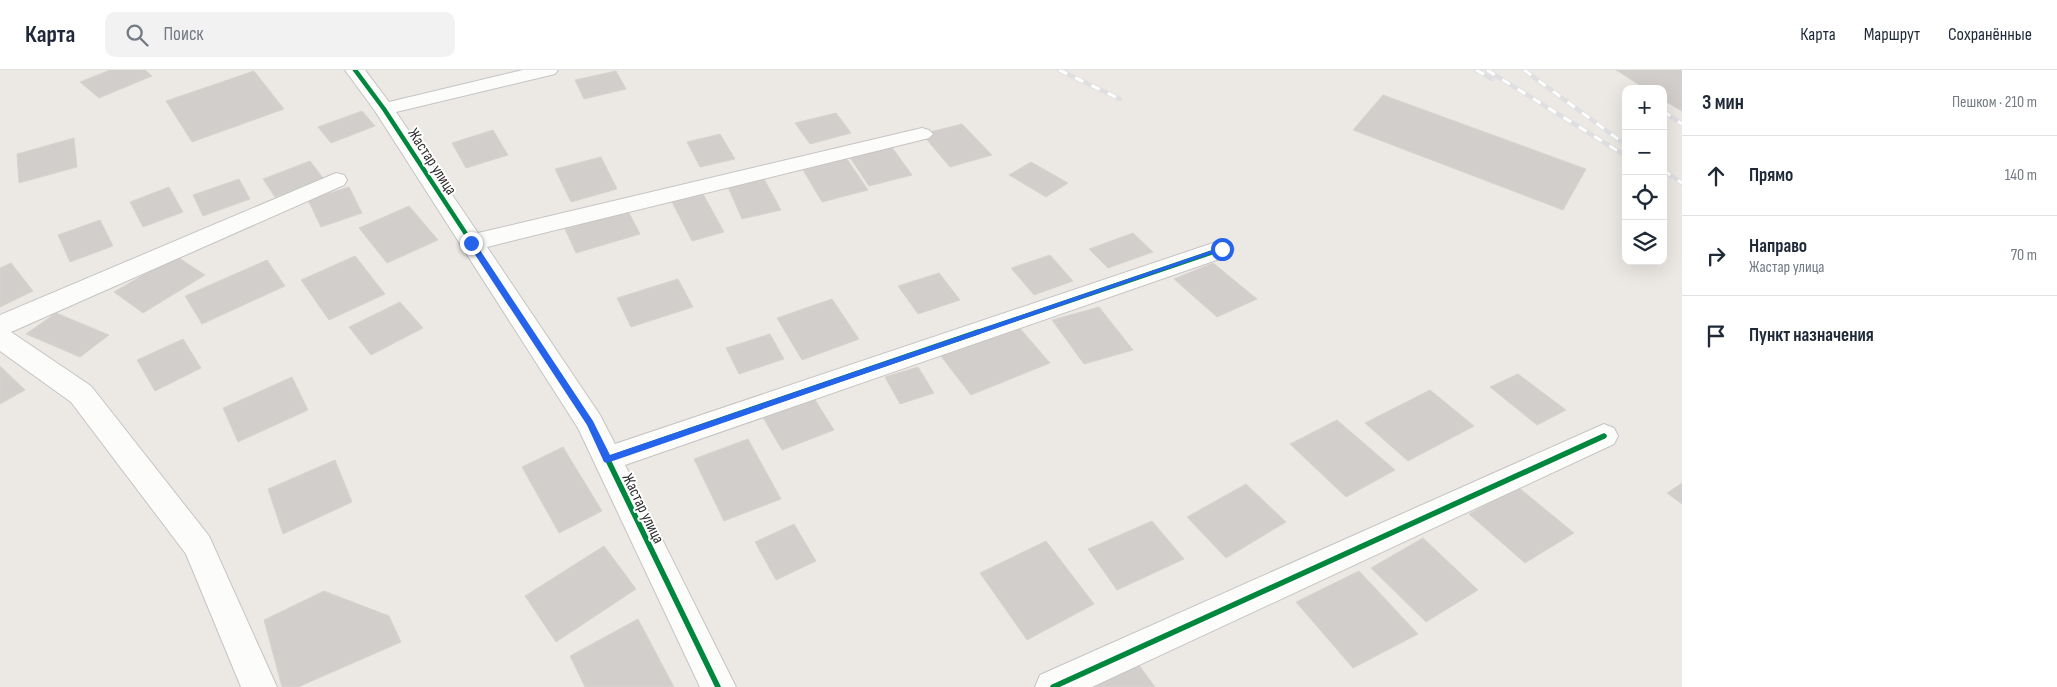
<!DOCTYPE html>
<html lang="ru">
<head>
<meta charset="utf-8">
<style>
	body { margin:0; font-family:"Sofia Sans Condensed",sans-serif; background:#f2f2f3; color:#1f2937 }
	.controls { position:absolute; right:15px; top:15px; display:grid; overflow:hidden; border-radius:10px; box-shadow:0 5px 20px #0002 }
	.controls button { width:45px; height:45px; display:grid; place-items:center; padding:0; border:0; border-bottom:1px solid #e0e1e3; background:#fff; color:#1f2937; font:25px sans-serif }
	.stop { position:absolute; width:15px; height:15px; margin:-11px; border:4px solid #2563eb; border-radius:50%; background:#fff }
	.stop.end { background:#2563eb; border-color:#fff; box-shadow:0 1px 5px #0008 }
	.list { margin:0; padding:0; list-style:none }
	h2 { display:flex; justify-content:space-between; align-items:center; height:65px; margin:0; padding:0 20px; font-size:21px }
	h2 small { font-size:16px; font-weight:400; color:#747a83 }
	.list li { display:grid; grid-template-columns:32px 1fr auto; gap:15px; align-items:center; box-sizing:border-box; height:80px; padding:0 20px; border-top:1px solid #e0e1e3 }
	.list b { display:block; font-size:19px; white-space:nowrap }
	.list p { margin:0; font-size:16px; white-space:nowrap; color:#747a83 }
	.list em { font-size:16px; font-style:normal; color:#747a83 }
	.icon { flex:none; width:28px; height:28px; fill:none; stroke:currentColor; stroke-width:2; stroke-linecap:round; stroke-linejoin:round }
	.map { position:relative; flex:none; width:1682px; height:617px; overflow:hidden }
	header { display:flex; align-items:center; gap:30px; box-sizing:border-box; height:70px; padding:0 25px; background:#fff; border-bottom:1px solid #e0e1e3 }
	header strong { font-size:24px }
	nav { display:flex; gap:28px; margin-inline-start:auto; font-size:18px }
	.search { width:350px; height:45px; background:#f2f2f3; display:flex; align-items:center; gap:12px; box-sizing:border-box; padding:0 18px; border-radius:10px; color:#747a83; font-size:19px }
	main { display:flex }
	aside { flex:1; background:#fff }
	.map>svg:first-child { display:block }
	.building { fill:#d1cecb; stroke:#d7d4d0 }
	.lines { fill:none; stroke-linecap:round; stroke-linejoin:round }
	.minor-casing { stroke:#c5c4c5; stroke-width:2 }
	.minor { fill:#fcfcfb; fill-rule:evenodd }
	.rail-casing { stroke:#dfdfe1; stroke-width:4.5 }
	.rail { stroke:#fff; stroke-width:3; stroke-dasharray:9; stroke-linecap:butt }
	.cycleway-far1-casing { stroke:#fff; stroke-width:7 }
	.cycleway-casing { stroke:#fff; stroke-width:9 }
	.cycleway-far1 { stroke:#00873e; stroke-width:4.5 }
	.cycleway { stroke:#00873e; stroke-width:5.5 }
	.route { fill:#2563eb }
	.labels { text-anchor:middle; stroke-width:4; stroke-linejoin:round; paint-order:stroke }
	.street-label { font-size:16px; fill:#2e2e2e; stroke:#fff }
</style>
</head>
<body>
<header>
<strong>Карта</strong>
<div class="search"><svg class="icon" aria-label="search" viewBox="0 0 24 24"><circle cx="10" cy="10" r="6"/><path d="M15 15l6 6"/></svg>Поиск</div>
<nav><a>Карта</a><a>Маршрут</a><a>Сохранённые</a></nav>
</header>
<main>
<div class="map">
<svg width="1682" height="617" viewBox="0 0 1682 617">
	<rect width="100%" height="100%" fill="#ece8e4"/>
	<!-- building -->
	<g class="building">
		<path d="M 110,0 L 145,0 L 152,6 L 99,28 L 80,12 Z"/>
		<path d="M 1616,0 L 1682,0 L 1682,41 L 1663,30 L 1663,19 L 1646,19 Z"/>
		<path d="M 254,1 L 284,39 L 192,72 L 166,31 Z"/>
		<path d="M 616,1 L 626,19 L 584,29 L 575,10 Z"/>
		<path d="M 1383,25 L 1586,99 L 1563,140 L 1353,60 Z"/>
		<path d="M 362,41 L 375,56 L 331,73 L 318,57 Z"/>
		<path d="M 836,43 L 851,63 L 810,74 L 795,53 Z"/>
		<path d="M 962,54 L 992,85 L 950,97 L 922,64 Z"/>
		<path d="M 493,60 L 508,85 L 466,98 L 452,73 Z"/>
		<path d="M 720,64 L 735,89 L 700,97 L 687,72 Z"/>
		<path d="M 74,68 L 77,97 L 19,113 L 17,84 Z"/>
		<path d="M 891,76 L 912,105 L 869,116 L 849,86 Z"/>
		<path d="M 601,87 L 617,119 L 571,132 L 555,99 Z"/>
		<path d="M 847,89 L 868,120 L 822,132 L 803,100 Z"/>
		<path d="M 310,91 L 323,108 L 275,127 L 263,109 Z"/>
		<path d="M 1031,92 L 1068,113 L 1046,127 L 1009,105 Z"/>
		<path d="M 239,109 L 250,129 L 203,146 L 193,125 Z"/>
		<path d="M 764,109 L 781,140 L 742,149 L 728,117 Z"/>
		<path d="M 169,117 L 183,142 L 143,157 L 130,132 Z"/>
		<path d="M 349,117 L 362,143 L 321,157 L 308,130 Z"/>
		<path d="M 703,124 L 724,162 L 692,171 L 672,132 Z"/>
		<path d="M 409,136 L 438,170 L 387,193 L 359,158 Z"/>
		<path d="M 628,141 L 640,164 L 576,183 L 565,159 Z"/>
		<path d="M 100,150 L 113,176 L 70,192 L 58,165 Z"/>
		<path d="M 1133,163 L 1153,182 L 1108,198 L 1089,179 Z"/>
		<path d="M 1050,185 L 1073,211 L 1034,225 L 1011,198 Z"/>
		<path d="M 176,186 L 205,205 L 143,243 L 114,222 Z"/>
		<path d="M 355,186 L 385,224 L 329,250 L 301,210 Z"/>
		<path d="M 267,190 L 285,216 L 202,254 L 185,226 Z"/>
		<path d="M 11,193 L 33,221 L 0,237 L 0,198 Z"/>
		<path d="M 1213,193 L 1257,229 L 1217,247 L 1174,209 Z"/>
		<path d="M 939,203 L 960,230 L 918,244 L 898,216 Z"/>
		<path d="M 678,209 L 693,237 L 631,257 L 617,228 Z"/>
		<path d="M 832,229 L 859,269 L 802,290 L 777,248 Z"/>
		<path d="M 400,232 L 423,258 L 371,285 L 349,257 Z"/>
		<path d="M 1099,237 L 1133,280 L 1084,294 L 1052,250 Z"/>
		<path d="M 56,243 L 109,265 L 80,287 L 26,264 Z"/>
		<path d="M 1017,255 L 1050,293 L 971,325 L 940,285 Z"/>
		<path d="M 770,264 L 784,289 L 739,304 L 726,278 Z"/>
		<path d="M 183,269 L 201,298 L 155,321 L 137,290 Z"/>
		<path d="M 0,296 L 25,320 L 0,334 Z"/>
		<path d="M 918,297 L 934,323 L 900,334 L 885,307 Z"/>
		<path d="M 1518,304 L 1566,340 L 1537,355 L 1490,317 Z"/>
		<path d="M 292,307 L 308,340 L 238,372 L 223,338 Z"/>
		<path d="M 1430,320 L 1474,356 L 1408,391 L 1365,353 Z"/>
		<path d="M 812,325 L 834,360 L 782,380 L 761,344 Z"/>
		<path d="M 1337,350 L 1395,400 L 1346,427 L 1290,374 Z"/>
		<path d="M 748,369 L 781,429 L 724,451 L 694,389 Z"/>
		<path d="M 563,377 L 602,441 L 559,463 L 522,397 Z"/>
		<path d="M 335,390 L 352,432 L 283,464 L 268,419 Z"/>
		<path d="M 1682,413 L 1682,434 L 1667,423 Z"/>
		<path d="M 1246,414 L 1286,452 L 1226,488 L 1187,447 Z"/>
		<path d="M 1518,417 L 1574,463 L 1525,493 L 1469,444 Z"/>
		<path d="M 1152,451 L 1184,489 L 1117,520 L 1088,479 Z"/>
		<path d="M 794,454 L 816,491 L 776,510 L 755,472 Z"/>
		<path d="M 1423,468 L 1478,520 L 1426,552 L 1371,498 Z"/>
		<path d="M 1046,471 L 1094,534 L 1027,570 L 980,503 Z"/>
		<path d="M 604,476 L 636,519 L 556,572 L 525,526 Z"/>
		<path d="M 1359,501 L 1418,564 L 1353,598 L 1296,532 Z"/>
		<path d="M 324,521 L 389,546 L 401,572 L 298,617 L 282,617 L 264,550 Z"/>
		<path d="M 638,549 L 674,617 L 585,617 L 570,586 Z"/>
		<path d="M 1139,595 L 1155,617 L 1094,617 Z"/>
	</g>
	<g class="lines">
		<!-- minor casing -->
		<g class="minor-casing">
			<g id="minor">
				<path d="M 345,0 L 365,0 L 389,32 L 523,0 L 558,0 L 555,4 L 396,42 L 478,163 L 922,58 L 929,60 L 933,64 L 929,68 L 487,177 L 600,345 L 615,374 L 1213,173 L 1222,171 L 1231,173 L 1234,179 L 1231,185 L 625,395 L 736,617 L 700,617 L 578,358 L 375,41 Z"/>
				<path d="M 336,103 L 344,105 L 347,110 L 344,115 L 11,262 L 91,316 L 209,466 L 277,617 L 241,617 L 186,484 L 71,332 L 0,281 L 0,245 Z"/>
				<path d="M 1604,354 L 1614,358 L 1618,366 L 1614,374 L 1092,617 L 1035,617 L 1040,605 Z"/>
			</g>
		</g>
		<!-- minor -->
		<use href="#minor" class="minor"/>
		<!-- rail casing -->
		<g class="rail-casing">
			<g id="rail">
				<path d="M 1059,0 L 1120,29"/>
				<path d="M 1476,0 L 1492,9"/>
				<path d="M 1487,0 L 1626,86"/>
				<path d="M 1524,0 L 1626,75"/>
				<path d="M 1663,41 L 1682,54"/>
				<path d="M 1663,100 L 1682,113"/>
			</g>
		</g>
		<!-- rail -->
		<use href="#rail" class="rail"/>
		<!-- cycleway-far1 casing -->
		<g class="cycleway-far1-casing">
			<g id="cycleway-far1">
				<path d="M 355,0 L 384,39 L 531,263"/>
				<path d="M 975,263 L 1222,179"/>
			</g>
		</g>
		<!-- cycleway casing -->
		<g class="cycleway-casing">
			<g id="cycleway">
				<path d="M 530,262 L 590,353 L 718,617"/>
				<path d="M 607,389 L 978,262"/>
				<path d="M 1053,617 L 1604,366"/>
			</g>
		</g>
		<!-- cycleway-far1 -->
		<use href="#cycleway-far1" class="cycleway-far1"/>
		<!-- cycleway -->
		<use href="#cycleway" class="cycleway"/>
	</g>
	<!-- route -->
	<path class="route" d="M 468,171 L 474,171 L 593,351 L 610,385 L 1219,178 L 1225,179 L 607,393 L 604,392 L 587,355 L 468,174 Z"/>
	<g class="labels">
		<!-- street labels -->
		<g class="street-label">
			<text transform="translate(433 91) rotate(57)" y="6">Жастар улица</text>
			<text transform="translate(644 438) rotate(64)" y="6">Жастар улица</text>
		</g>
	</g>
</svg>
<div class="controls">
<button>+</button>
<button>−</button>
<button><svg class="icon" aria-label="locate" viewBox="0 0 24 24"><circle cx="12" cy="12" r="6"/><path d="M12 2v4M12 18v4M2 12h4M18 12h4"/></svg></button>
<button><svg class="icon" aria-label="layers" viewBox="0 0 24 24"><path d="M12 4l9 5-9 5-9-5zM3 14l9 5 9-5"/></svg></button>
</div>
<div class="stop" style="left:1222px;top:179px"></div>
<div class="stop end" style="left:471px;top:173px"></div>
</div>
<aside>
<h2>3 мин<small>Пешком · 210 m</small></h2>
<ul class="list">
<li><svg class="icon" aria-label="ahead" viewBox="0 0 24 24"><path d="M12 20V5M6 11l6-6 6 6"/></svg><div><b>Прямо</b></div><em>140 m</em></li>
<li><svg class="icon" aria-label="right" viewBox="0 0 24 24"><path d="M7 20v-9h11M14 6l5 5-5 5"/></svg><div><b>Направо</b><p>Жастар улица</p></div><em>70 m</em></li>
<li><svg class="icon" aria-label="arrive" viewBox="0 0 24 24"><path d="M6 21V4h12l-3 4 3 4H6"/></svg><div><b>Пункт назначения</b></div></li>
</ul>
</aside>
</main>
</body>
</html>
